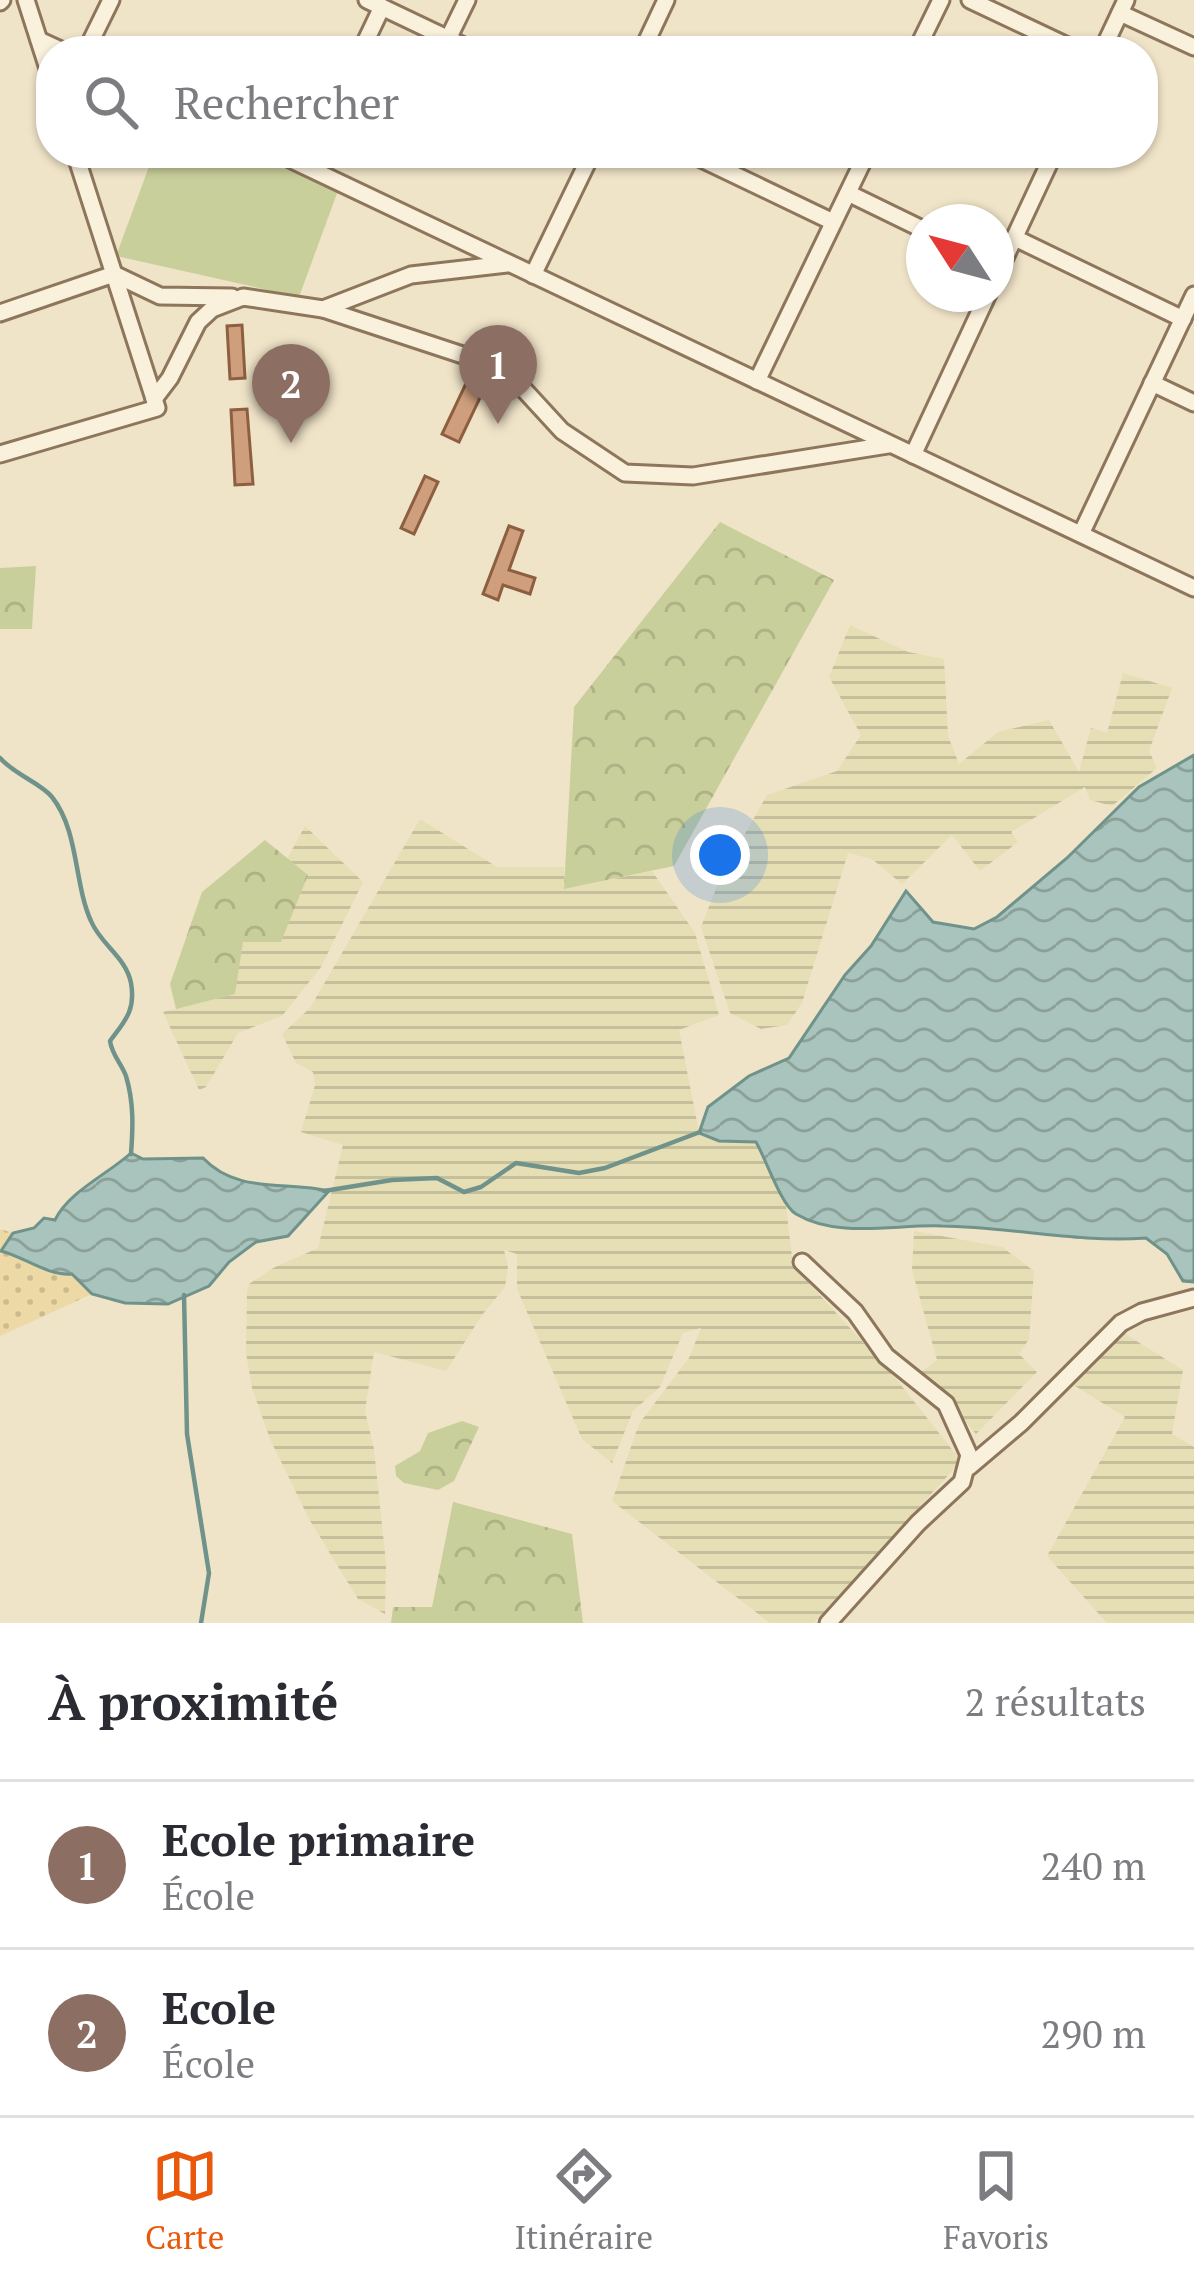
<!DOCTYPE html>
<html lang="fr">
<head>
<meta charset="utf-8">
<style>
	body { margin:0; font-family:"PT Serif",serif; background:#f2f2f3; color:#2b2b33 }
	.compass { position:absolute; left:906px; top:204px; width:108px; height:108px; border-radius:50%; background:#fff; box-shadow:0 3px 9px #0004; rotate:306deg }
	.you { position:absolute; left:720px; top:855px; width:42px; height:42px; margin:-30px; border:9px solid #fff; border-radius:50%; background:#1a73e8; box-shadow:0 0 0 18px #1a73e833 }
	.badge { display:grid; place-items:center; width:78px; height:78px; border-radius:50%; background:#ea580c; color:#fff; font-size:39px; font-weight:700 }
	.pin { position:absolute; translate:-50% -99px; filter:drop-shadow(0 3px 6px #0008) }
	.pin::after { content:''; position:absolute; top:63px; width:42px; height:36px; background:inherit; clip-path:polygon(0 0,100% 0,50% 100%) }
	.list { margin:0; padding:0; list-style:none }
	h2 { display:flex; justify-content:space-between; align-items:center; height:156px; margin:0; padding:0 48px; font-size:51px }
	h2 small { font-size:39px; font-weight:400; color:#7c7c81 }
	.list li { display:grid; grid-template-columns:78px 1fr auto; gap:36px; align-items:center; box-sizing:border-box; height:168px; padding:0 48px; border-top:3px solid #e1e1e2 }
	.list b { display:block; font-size:45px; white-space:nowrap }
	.list p { margin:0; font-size:39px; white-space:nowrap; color:#7c7c81 }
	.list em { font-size:39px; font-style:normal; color:#7c7c81 }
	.icon { flex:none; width:66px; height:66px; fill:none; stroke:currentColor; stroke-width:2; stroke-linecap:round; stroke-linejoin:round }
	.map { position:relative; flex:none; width:1194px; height:1623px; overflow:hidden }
	.search { position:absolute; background:#fff; box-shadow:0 3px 9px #0004; left:36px; right:36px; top:36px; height:132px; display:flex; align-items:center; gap:30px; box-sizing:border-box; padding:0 42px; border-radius:48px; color:#7c7c81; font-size:45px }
	.sheet { height:492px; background:#fff }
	nav { display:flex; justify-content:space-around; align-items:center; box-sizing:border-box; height:168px; border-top:3px solid #e1e1e2; background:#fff; font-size:33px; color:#7c7c81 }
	nav a { display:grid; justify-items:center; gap:6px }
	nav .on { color:#ea580c }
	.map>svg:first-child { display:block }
	.farmland { fill:url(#farmland-rules) }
	.forest { fill:url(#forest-crowns) }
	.sand { fill:url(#sand-dots) }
	.pitch { fill:#c9cf9b }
	.water { fill:url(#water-waves); stroke:#6f938a; stroke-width:3 }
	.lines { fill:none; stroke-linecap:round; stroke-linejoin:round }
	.stream { stroke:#6f938a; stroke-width:4.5 }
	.building { fill:#cf9f7d; stroke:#8d5f41; stroke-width:3 }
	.minor-casing { stroke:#8d765c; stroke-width:21 }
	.minor { stroke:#faf1dc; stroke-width:15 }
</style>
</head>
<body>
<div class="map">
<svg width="1194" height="1623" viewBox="0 0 1194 1623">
	<defs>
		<pattern id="farmland-rules" width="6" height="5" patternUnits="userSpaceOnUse" patternTransform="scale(3)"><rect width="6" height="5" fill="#e6deb5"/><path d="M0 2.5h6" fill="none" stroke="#c6bf9b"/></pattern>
		<pattern id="forest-crowns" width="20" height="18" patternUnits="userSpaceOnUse" patternTransform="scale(3)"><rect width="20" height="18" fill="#c9cf9b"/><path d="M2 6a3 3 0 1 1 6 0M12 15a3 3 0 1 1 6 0" fill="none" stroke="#aeb285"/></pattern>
		<pattern id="sand-dots" width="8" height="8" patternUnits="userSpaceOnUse" patternTransform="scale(3)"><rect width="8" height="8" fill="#ecd9a5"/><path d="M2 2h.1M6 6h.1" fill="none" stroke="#cbbb8e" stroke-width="1.8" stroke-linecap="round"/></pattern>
		<pattern id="water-waves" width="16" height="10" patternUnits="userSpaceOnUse" patternTransform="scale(3)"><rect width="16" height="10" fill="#a9c4bc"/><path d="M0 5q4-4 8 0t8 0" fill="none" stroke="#8ba098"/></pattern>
	</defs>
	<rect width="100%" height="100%" fill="#f0e4c8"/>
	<!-- farmland -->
	<g class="farmland">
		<path d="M 850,625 L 908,652 L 944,659 L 948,736 L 959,764 L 998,732 L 1049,720 L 1079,772 L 1091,728 L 1107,733 L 1123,673 L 1172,688 L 1149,751 L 1157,768 L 1112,806 L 1090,800 L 1085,787 L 1011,832 L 1018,842 L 980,871 L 952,835 L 902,884 L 872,859 L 848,853 L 802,1003 L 787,1025 L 761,1029 L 730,1013 L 701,927 L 721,876 L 767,795 L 837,771 L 861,735 L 829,677 Z"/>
		<path d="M 420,819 L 497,867 L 564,867 L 565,889 L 652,871 L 695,933 L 719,1015 L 679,1030 L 699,1132 L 719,1141 L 756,1142 L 786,1206 L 793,1266 L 893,1375 L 961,1461 L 814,1623 L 770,1623 L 612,1501 L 639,1424 L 689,1358 L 701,1328 L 683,1333 L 660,1387 L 633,1411 L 612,1463 L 582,1439 L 517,1289 L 517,1254 L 504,1250 L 508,1266 L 505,1287 L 482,1315 L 446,1371 L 374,1352 L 365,1411 L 374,1449 L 386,1563 L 385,1614 L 358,1599 L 309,1519 L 270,1439 L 252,1388 L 246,1353 L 247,1292 L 249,1284 L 273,1268 L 318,1248 L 343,1145 L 301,1132 L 315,1085 L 313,1072 L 296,1063 L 282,1034 L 310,1008 Z"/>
		<path d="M 305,826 L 363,882 L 321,967 L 282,1016 L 238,1033 L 206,1087 L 199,1090 L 163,1012 L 234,994 L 242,942 L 308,875 L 287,859 Z"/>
		<path d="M 914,1231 L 1002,1247 L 1034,1271 L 1029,1339 L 1019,1354 L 1037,1372 L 976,1434 L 952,1405 L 917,1375 L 937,1360 L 912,1270 Z"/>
		<path d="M 1122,1332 L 1183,1370 L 1172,1434 L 1194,1447 L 1194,1623 L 1107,1623 L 1047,1556 L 1125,1417 L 1072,1384 Z"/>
	</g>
	<!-- forest -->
	<g class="forest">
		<path d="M 720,522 L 834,580 L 674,866 L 564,889 L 574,707 Z"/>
		<path d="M 36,566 L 32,629 L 0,629 L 0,568 Z"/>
		<path d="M 265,840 L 308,875 L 281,942 L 243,942 L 235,994 L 176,1009 L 170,984 L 202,892 Z"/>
		<path d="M 462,1421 L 479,1427 L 454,1481 L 438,1490 L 404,1483 L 396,1476 L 395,1466 L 420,1451 L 428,1433 Z"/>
		<path d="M 453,1502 L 572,1534 L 583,1623 L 391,1623 L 393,1607 L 432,1607 Z"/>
	</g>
	<!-- sand -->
	<path class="sand" d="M 0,1229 L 13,1233 L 1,1251 C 26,1257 48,1276 72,1274 L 92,1294 L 0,1336 Z"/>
	<!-- pitch -->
	<path class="pitch" d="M 154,153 L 239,153 L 339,188 L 299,297 L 116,256 Z"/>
	<!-- water -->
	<g class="water">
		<path d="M 1194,755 L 1194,1282 L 1183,1281 L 1167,1254 L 1146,1238 C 1078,1243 1011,1227 942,1226 C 896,1224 838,1239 796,1214 C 781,1205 766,1159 756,1142 L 719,1141 L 699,1133 L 708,1107 L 749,1076 L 789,1058 L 845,975 L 871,946 L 906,891 L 933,922 L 974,929 L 997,917 L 1067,858 L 1139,787 Z"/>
		<path d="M 131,1153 L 143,1159 L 203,1158 C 237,1194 285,1181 329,1191 L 288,1236 L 256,1242 L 229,1262 L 209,1286 L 168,1304 L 125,1303 L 92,1294 L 72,1274 C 47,1276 25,1257 1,1251 L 13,1233 L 34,1228 L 44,1218 L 55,1220 C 68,1192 108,1174 131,1153 Z"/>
	</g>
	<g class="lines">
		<!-- stream -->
		<g class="stream">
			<path d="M 0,758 C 15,775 41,783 52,797 C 79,831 74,884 91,921 C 101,945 126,957 131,983 C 136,1011 124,1022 110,1041 C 112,1055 121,1063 126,1076 C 134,1103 133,1127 131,1154"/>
			<path d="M 324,1191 L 392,1180 L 437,1178 L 464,1192 L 481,1187 L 516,1163 L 579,1173 L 605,1168 L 700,1132"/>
			<path d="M 184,1295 L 187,1434 L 209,1573 L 201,1623"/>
		</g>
	</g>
	<!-- building -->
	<g class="building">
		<path d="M 242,325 L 245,378 L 230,379 L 227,326 Z"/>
		<path d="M 470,375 L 487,383 L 459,442 L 442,434 Z"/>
		<path d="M 247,409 L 253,484 L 235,485 L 231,410 Z"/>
		<path d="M 425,476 L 438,482 L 414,534 L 401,528 Z"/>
		<path d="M 509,526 L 523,531 L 509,570 L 535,578 L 530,594 L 503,585 L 498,600 L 483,594 Z"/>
	</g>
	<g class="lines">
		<!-- minor casing -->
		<g class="minor-casing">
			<g id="minor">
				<path d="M 26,0 L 51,78"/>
				<path d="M 367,0 L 474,51"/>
				<path d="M 970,0 L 1078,51"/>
				<path d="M 0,2 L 2,0"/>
				<path d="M 1120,13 L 1194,47"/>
				<path d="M 448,39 L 467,0"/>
				<path d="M 39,40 L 63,51"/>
				<path d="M 86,51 L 111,0"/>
				<path d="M 361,51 L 382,7"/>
				<path d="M 642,51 L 666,0"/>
				<path d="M 916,51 L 941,0"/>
				<path d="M 1102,51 L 1126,0"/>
				<path d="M 277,153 L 1194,588"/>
				<path d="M 689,153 L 833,222"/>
				<path d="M 848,193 L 924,230"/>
				<path d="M 1015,238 L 1183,319"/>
				<path d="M 533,275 L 592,153"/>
				<path d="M 996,277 L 1054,153"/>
				<path d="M 323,309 L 411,275 L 507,264"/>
				<path d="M 0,313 L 114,274 L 160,296 L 232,297"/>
				<path d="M 757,381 L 867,153"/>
				<path d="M 1152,383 L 1194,403"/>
				<path d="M 154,399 L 170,378 L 198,322 L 212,309 L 243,297 L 323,309 L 505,369 L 562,431 L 625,473 L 693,476 L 888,445"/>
				<path d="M 0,454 L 157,408 L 75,153"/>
				<path d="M 913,455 L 988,294"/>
				<path d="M 1081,534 L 1194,295"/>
				<path d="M 802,1262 L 855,1312 L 886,1356 L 946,1404 L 969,1455 L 962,1482 L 918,1523 L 828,1623"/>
				<path d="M 969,1467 L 1021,1423 L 1121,1323 L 1142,1312 L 1194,1298"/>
			</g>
		</g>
		<!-- minor -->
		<use href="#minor" class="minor"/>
	</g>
</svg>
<svg class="compass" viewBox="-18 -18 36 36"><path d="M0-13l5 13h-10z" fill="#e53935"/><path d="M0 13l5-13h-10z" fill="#7c7c81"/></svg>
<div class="you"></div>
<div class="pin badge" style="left:498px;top:424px;background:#8d6e63">1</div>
<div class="pin badge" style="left:291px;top:443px;background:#8d6e63">2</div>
<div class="search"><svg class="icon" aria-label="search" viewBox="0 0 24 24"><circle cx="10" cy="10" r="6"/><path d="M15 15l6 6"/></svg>Rechercher</div>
</div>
<section class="sheet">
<h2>À proximité<small>2 résultats</small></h2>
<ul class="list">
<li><span class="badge" style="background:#8d6e63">1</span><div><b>Ecole primaire</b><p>École</p></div><em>240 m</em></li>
<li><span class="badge" style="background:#8d6e63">2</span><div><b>Ecole</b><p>École</p></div><em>290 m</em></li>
</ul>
</section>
<nav>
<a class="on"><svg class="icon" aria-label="map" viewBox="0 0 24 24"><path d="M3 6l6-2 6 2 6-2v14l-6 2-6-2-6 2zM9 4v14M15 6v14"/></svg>Carte</a>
<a><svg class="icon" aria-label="directions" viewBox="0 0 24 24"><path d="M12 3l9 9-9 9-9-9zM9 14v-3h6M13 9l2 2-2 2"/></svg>Itinéraire</a>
<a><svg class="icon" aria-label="saved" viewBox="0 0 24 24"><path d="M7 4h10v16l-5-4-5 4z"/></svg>Favoris</a>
</nav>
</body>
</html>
